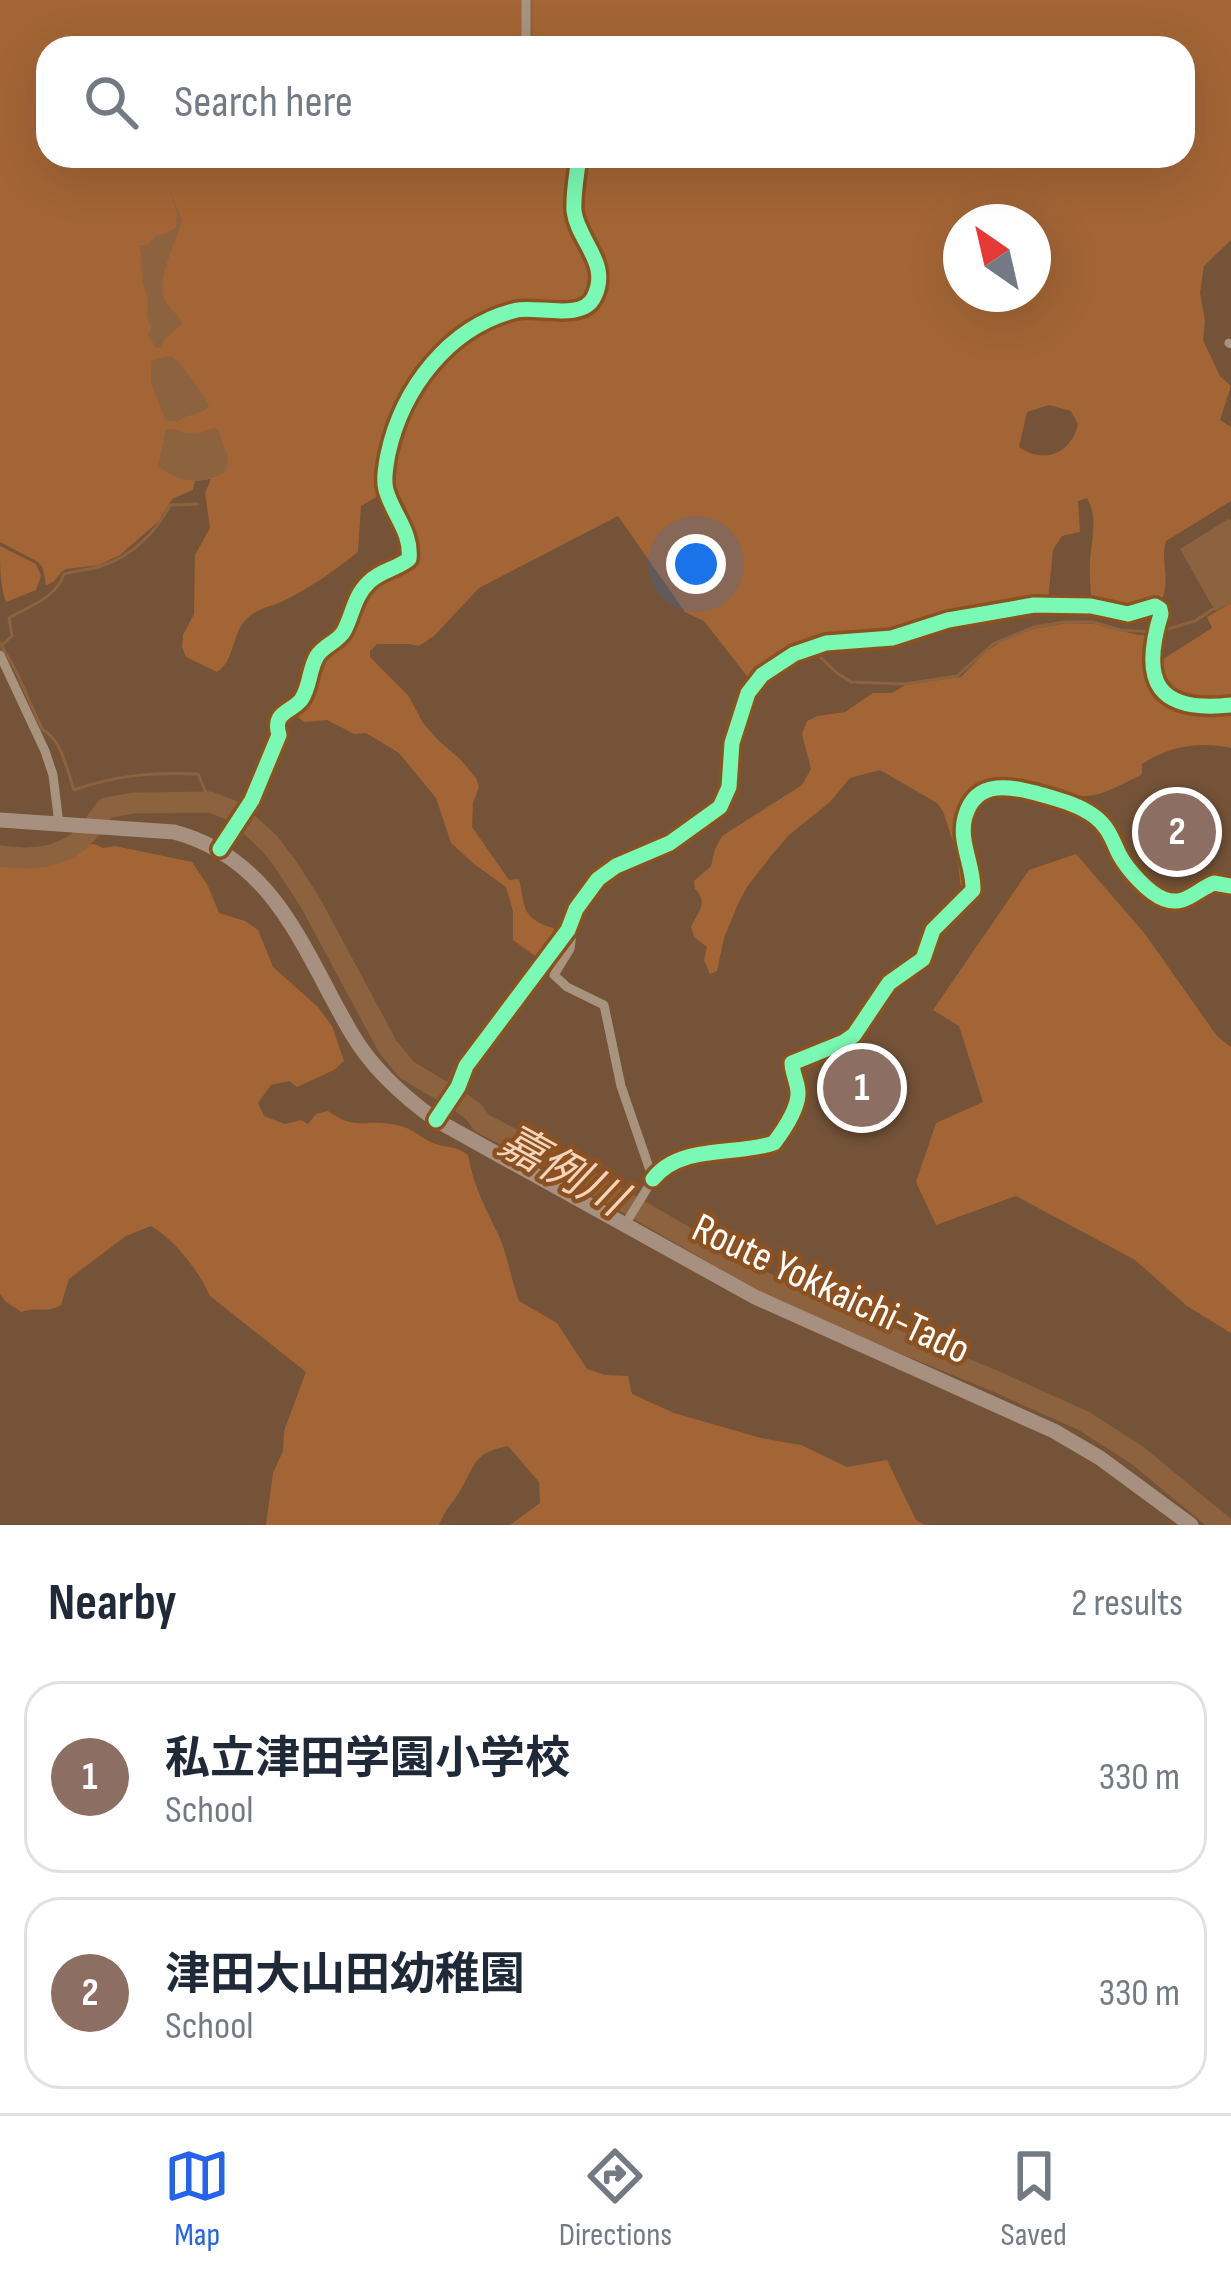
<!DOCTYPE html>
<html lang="en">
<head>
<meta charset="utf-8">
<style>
	body { margin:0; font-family:"Sofia Sans Condensed","Noto Sans JP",sans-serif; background:#f6f6f7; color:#1f2937 }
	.compass { position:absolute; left:943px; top:204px; width:108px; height:108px; border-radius:50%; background:#fff; box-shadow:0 12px 48px #0002; rotate:326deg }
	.you { position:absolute; left:696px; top:564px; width:42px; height:42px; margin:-30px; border:9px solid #fff; border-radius:50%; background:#1a73e8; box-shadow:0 0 0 18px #1a73e833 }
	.badge { display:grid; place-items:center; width:78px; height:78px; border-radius:50%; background:#2563eb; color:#fff; font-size:39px; font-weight:700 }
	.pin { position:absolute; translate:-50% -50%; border:6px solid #fff; box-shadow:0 3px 12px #0006 }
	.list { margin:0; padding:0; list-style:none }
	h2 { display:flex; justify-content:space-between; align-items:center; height:156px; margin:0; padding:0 48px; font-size:51px }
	h2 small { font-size:39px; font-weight:400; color:#747a83 }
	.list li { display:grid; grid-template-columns:78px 1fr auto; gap:36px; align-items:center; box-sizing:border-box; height:192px; margin:0 24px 24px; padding:0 24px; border:3px solid #e0e1e3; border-radius:36px }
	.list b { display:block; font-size:45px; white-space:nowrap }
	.list p { margin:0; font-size:39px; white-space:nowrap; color:#747a83 }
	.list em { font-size:39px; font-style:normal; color:#747a83 }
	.icon { flex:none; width:66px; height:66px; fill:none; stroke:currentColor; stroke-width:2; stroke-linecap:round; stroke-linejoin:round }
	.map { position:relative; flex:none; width:1231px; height:1525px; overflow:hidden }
	.search { position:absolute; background:#fff; box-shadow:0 12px 48px #0002; left:36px; right:36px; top:36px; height:132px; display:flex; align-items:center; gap:30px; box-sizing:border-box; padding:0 42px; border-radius:36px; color:#747a83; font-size:45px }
	.sheet { height:588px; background:#fff }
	nav { display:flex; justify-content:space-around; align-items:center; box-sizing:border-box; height:168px; border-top:3px solid #e0e1e3; background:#fff; font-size:33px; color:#747a83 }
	nav a { display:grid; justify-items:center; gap:6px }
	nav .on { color:#2563eb }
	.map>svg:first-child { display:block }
	.green { fill:#a36535; fill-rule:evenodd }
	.water { fill:#8c623f }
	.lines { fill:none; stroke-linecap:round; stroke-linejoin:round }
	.stream { stroke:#8c623f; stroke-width:3 }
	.river { stroke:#8c623f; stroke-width:21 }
	.minor { stroke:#a8937f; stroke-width:9 }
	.primary { stroke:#a7907f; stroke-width:15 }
	.cycleway-casing { stroke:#8c5120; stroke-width:22 }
	.cycleway { stroke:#7af9b4; stroke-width:15 }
	.labels { text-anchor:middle; stroke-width:9; stroke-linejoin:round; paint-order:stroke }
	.street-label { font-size:42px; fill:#fff; stroke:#8c5120 }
	.water-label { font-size:45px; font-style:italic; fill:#f4d4bc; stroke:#8c5120 }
</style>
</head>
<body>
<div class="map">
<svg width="1231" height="1525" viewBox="0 0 1231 1525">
	<rect width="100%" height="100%" fill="#745338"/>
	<!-- green -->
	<g class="green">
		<path d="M 0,0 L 524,0 L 524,48 L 48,48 L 48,156 L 577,156 C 575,171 570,189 573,204 C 583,249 607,252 587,304 L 569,308 L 522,307 L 447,345 L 433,356 L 413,385 L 381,481 L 380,495 L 361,506 L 358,552 C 335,570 312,587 285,600 C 274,606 259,608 250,616 C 230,631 237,659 217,672 L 186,657 L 182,647 L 183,635 L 194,614 L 195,555 L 210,528 L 205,493 L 211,479 L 195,481 L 193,490 L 172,499 L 158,522 L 120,555 L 99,565 L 66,569 C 57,574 58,582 46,585 L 43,568 L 38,562 L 0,542 Z"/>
		<path d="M 532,0 L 1231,0 L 1231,240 L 1204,266 L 1200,293 L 1205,320 L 1203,340 L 1220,376 L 1231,386 L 1220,420 L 1231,427 L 1231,501 L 1166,541 C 1160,561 1170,573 1163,597 L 1128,611 L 1091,603 C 1091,589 1089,574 1090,560 C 1092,538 1098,517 1087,498 L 1078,501 L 1080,532 L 1062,536 L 1053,550 L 1048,601 L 1035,601 C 993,612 950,624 907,633 C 845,645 800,628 750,680 L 704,621 L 685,612 L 618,516 L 479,588 L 434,636 L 419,646 L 409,644 L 377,644 L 370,651 L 370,657 L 408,695 L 423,723 L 438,740 L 460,759 L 476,778 L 479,787 L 473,803 L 472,827 L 509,880 L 519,879 C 526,909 521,918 553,928 L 555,932 L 535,956 L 513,940 L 513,911 L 506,887 L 474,864 L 451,843 L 436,798 L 399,753 L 366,733 L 354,734 L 327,720 L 305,722 L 294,715 C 323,693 307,683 324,659 C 330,650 339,648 346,640 C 360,625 359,599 378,583 C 390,572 407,574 418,560 L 416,536 L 405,506 L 393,486 L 393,474 L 402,431 L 433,371 L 442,361 L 476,338 L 512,319 L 524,316 L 574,320 L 588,318 L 599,308 L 606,280 L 604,260 L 581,210 L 586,156 L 1183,156 L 1183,48 L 532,48 ZM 961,222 L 1033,222 L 1033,294 L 961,294 ZM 1049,405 L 1071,411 L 1078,424 C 1072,453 1044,465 1019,447 L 1027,412 Z"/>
		<path d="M 0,546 L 36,564 L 41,576 L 36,590 L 6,602 C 0,587 0,565 0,546 Z"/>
		<path d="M 1231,603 L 1231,700 C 1197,703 1163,706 1157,663 L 1212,628 L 1207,617 Z"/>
		<path d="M 1067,623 L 1094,624 L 1138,635 L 1149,635 C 1143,668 1153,706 1191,712 C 1204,714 1218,711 1231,709 L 1231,748 C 1199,741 1169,746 1142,764 L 1142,773 L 1140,776 C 1122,783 1106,795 1086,796 C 1064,797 1042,786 1021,782 C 987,776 954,797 957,834 C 959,849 964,866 967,881 L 966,889 L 962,895 L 956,851 L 943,811 L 937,803 L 880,770 L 850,778 L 830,802 L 789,835 L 771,856 L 747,887 L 738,904 L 724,938 L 717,971 L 710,974 L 704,960 L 707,947 L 694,937 L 691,927 C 698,911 709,903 695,889 L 694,881 L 711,866 L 715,849 L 722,836 L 802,785 L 811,769 L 802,734 L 807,721 L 818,716 L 845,712 L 873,693 L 892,693 L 907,684 L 961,677 L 986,651 L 1006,639 L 1033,629 Z"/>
		<path d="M 94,844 L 103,848 L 115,846 L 192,862 L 208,886 L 219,913 L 245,921 L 258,930 L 273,967 L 318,1007 L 332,1026 L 344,1061 L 334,1070 L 297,1087 L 289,1081 L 271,1085 L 258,1103 L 264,1116 L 285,1124 L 301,1120 L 308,1124 L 316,1114 L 328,1111 C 356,1131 362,1119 391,1124 C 415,1128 415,1135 433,1143 C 448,1149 452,1144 468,1155 C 473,1185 486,1210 499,1236 C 508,1257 511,1279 519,1301 L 557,1323 L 587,1369 L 605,1375 L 628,1376 L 632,1394 L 674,1413 L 761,1438 L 801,1445 L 847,1467 L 887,1460 L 916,1520 L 925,1525 L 510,1525 L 540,1503 L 539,1482 L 508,1446 C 473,1453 476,1464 460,1491 C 453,1503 444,1511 439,1525 L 266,1525 L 273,1473 L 283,1451 L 284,1431 L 306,1372 L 210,1296 C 199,1271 175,1240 151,1226 L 126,1236 L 69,1279 L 61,1305 C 46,1314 37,1306 21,1312 L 5,1301 L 0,1294 L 0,862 C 16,863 33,867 49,862 C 66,856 76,845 94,844 Z"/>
		<path d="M 1076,854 L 1145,934 L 1217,1036 L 1231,1047 L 1231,1333 L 1187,1306 L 1135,1260 L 1016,1196 L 936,1225 L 916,1182 L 936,1123 L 983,1102 L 959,1026 L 933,1010 L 1029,870 Z"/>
	</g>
	<!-- water -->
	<g class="water">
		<path d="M 169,189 L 182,220 C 177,240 156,278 164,299 C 168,308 178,314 182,323 L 164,340 L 161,348 L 157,348 L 148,336 L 151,327 L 146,315 C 152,299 143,291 142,275 C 141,263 143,256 139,245 L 148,245 L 156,236 L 168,233 L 176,227 L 177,213 Z"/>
		<path d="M 171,356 C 180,361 205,396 209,406 C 201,417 186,412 178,422 L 165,420 C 157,391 148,393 152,360 Z"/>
		<path d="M 214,428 L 218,430 L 228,457 L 226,471 C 202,487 178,482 158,466 L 166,429 L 180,430 L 183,433 L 197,434 Z"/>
		<path d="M 1228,519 L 1231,520 L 1231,603 L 1215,611 L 1180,549 Z"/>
	</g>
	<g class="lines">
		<!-- stream -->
		<g class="stream">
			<path d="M 531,48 L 531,0"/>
			<path d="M 444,358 C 465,343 490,322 516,316 C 554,307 608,345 604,272 C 602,249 582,234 579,212 C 577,195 583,173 584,156"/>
			<path d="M 390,574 L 411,566 L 418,555 L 409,518 L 392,491 L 391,474 L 401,429 L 430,375"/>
			<path d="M 358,607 L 377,581"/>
			<path d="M 1161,631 L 1195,621 L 1213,609"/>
			<path d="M 0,643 L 16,671 L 42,729 C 63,742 66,767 74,790 C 115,775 155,772 198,774 L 210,802"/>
			<path d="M 2,645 L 12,636 L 9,618 C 31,605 55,599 64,574 C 77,570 91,570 104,565 C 132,556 157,531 170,505 L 198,504"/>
			<path d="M 814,651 L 837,673 L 851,682 L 904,684 L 957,676 L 993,644 L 1034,627 L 1064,622 L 1093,622 L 1120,630 L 1152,632"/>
			<path d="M 286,719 L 308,703 C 313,686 314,666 326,653 C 339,639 346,642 353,622"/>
			<path d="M 726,761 L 730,736"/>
			<path d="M 236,812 L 242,804 L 273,733"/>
			<path d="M 585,887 L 602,870"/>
			<path d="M 440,1092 L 448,1084 L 455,1067 L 550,941 L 553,942 L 561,932"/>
		</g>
		<!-- river -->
		<path class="river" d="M 0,856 C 27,860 58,859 80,840 C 90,832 98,818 106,808 L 133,803 L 210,802 L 236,812 L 270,844 L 286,865 L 310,902 L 388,1047 L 407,1070 L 459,1101 L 473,1111 L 482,1123 L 554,1161 L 788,1296 L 995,1381 L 1084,1421 L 1137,1455 L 1222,1525"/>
		<!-- minor -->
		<g class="minor">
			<path d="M 526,48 L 526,0"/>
			<path d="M 1229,343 L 1231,344"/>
			<path d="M 0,655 L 45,751 L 53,775 L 59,824"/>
			<path d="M 220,849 L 252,800 L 279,735 C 272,712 290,713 301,700 C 310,688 309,669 317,656 C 324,645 338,642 344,631 C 353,614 354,596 369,582 C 381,570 397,569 409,559 C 412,532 393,515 386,490 C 383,479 386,465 388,454 C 402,389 449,326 517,310 C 538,306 583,321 594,297 C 611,263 578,242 574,211 C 573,193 577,174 579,156"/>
			<path d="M 573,926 L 570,949 L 554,975 L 567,987 L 604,1005 L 621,1086 L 653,1179 L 624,1226"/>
			<path d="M 436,1120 L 458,1087 L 466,1066 L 568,930 L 576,909 L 598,879 L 616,866 L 670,843 L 720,807 L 729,787 L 732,743 L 748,693 L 762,675 L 794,654 L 826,643 L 892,638 L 948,620 L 1034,605 L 1091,606 L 1128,614 L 1155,606 L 1160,609 L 1161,614 C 1140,682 1157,713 1231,705"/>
			<path d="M 653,1179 C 680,1144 736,1156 774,1143 C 783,1131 797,1110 798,1095 C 799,1084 792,1074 792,1063 L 844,1042 L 854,1035 L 889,983 L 923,959 L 933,930 L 973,890 C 974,866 958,841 965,817 C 976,777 1013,787 1043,795 C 1060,800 1079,805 1094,816 C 1108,826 1112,839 1119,854 C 1127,869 1148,893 1164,899 C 1185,907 1196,890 1214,883 L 1231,886"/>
		</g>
		<!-- primary -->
		<path class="primary" d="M 0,820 L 174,832 C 276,859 304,953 352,1034 C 372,1068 404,1097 436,1120 L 755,1297 L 1054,1431 L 1100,1458 L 1191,1525"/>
		<!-- cycleway casing -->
		<g class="cycleway-casing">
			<g id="cycleway">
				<path d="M 220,849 L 252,800 L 279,735 C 272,712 290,713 301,700 C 310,688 309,669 317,656 C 324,645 338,642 344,631 C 353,614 354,596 369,582 C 381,570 397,569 409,559 C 412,532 393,515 386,490 C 383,479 386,465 388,454 C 402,389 449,326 517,310 C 538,306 583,321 594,297 C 611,263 578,242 574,211 C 573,193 577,174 579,156"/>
				<path d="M 436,1120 L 458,1087 L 466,1066 L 568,930 L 576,909 L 598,879 L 616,866 L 670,843 L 720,807 L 729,787 L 732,743 L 748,693 L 762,675 L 794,654 L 826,643 L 892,638 L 948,620 L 1034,605 L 1091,606 L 1128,614 L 1155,606 L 1160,609 L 1161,614 C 1140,682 1157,713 1231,705"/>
				<path d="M 653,1179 C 680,1144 736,1156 774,1143 C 783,1131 797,1110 798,1095 C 799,1084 792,1074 792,1063 L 844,1042 L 854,1035 L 889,983 L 923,959 L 933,930 L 973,890 C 974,866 958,841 965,817 C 976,777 1013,787 1043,795 C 1060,800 1079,805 1094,816 C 1108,826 1112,839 1119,854 C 1127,869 1148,893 1164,899 C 1185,907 1196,890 1214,883 L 1231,886"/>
			</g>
		</g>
		<!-- cycleway -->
		<use href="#cycleway" class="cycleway"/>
	</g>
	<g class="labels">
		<!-- street labels -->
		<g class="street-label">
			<text transform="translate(832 1287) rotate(25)" y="15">Route Yokkaichi-Tado</text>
		</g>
		<!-- water labels -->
		<g class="water-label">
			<text transform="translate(563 1169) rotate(29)" y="16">嘉例川</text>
		</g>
	</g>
</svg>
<svg class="compass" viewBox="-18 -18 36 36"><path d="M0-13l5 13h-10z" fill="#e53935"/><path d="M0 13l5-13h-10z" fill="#747a83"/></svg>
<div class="you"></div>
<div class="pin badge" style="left:862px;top:1088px;background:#8d6e63">1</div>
<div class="pin badge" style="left:1177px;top:832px;background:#8d6e63">2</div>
<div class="search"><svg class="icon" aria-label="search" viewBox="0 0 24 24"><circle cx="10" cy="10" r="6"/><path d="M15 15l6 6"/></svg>Search here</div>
</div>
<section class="sheet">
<h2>Nearby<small>2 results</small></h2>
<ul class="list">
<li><span class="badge" style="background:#8d6e63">1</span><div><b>私立津田学園小学校</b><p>School</p></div><em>330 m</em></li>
<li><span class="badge" style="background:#8d6e63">2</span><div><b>津田大山田幼稚園</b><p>School</p></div><em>330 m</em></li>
</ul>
</section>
<nav>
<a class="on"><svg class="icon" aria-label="map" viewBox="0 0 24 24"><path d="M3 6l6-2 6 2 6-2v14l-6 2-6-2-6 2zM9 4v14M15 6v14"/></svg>Map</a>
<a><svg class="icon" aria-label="directions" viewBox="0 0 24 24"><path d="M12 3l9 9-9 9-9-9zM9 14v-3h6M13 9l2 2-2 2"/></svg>Directions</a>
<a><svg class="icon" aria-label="saved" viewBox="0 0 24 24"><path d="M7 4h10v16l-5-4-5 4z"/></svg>Saved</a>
</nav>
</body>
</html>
